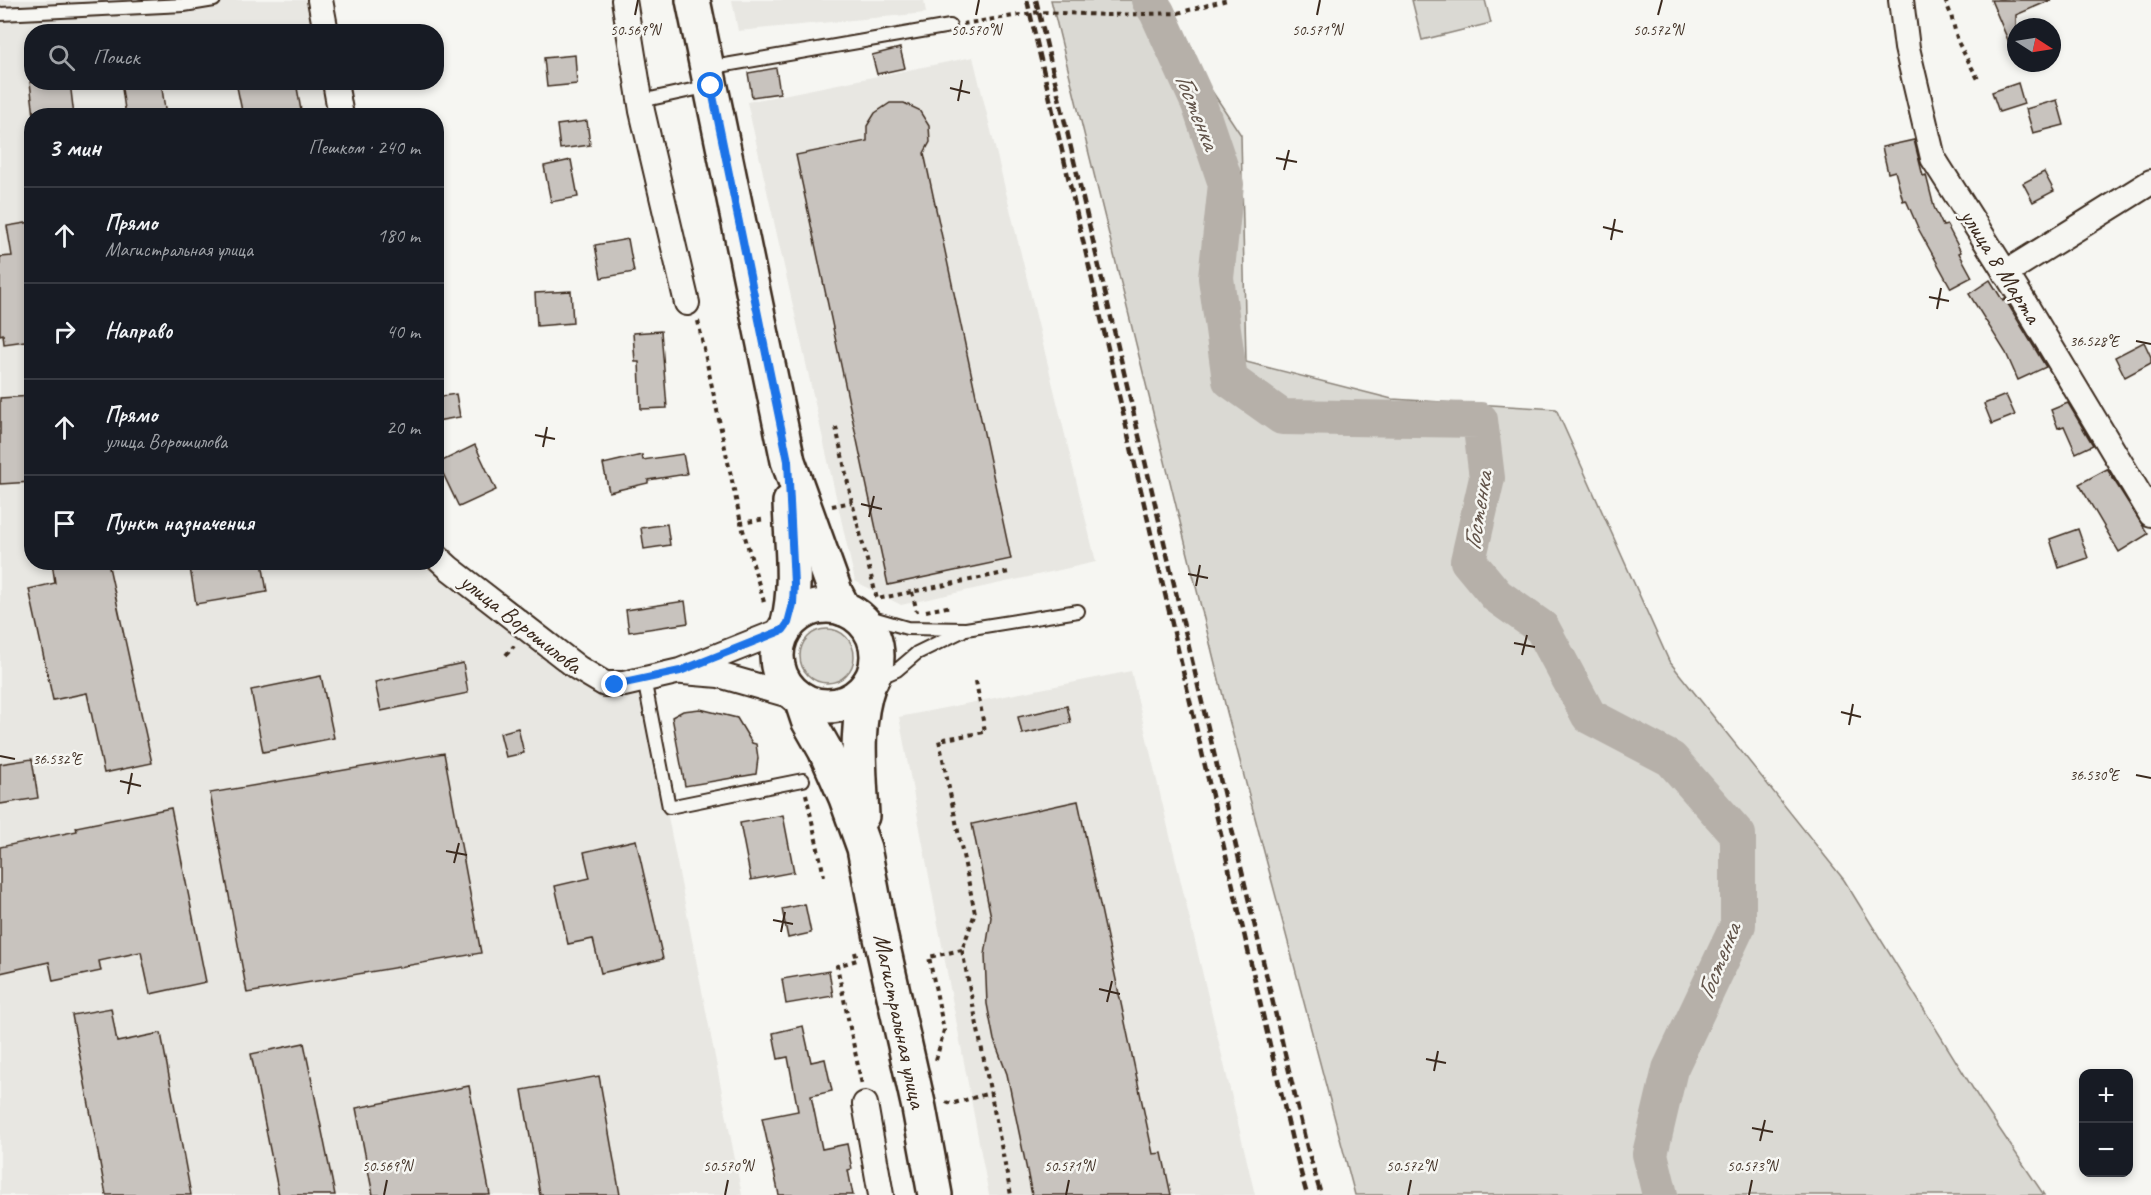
<!DOCTYPE html>
<html lang="ru">
<head>
<meta charset="utf-8">
<style>
	body { margin:0; font-family:Caveat,sans-serif; background:#20242c; color:#f1f3f6 }
	.controls { position:absolute; right:18px; bottom:18px; display:grid; overflow:hidden; border-radius:12px; box-shadow:0 3px 9px #0003 }
	.controls button { width:54px; height:54px; display:grid; place-items:center; padding:0; border:0; border-bottom:2px solid #363941; background:#171b24; color:#f1f3f6; font:30px sans-serif }
	.compass { position:absolute; left:2007px; top:18px; width:54px; height:54px; border-radius:50%; background:#171b24; box-shadow:0 3px 9px #0003; rotate:102deg }
	.stop { position:absolute; width:18px; height:18px; margin:-14px; border:4px solid #1a73e8; border-radius:50%; background:#fff }
	.stop.end { background:#1a73e8; border-color:#fff; box-shadow:0 2px 6px #0008 }
	.list { margin:0; padding:0; list-style:none }
	h2 { display:flex; justify-content:space-between; align-items:center; height:78px; margin:0; padding:0 24px; font-size:26px }
	h2 small { font-size:20px; font-weight:400; color:#9ea1a6 }
	.list li { display:grid; grid-template-columns:39px 1fr auto; gap:18px; align-items:center; box-sizing:border-box; height:96px; padding:0 24px; border-top:2px solid #363941 }
	.list b { display:block; font-size:22px; white-space:nowrap }
	.list p { margin:0; font-size:20px; white-space:nowrap; color:#9ea1a6 }
	.list em { font-size:20px; font-style:normal; color:#9ea1a6 }
	.icon { flex:none; width:33px; height:33px; fill:none; stroke:currentColor; stroke-width:2; stroke-linecap:round; stroke-linejoin:round }
	.map { position:relative; flex:none; width:2151px; height:1195px; overflow:hidden }
	.search { position:absolute; background:#171b24; box-shadow:0 3px 9px #0003; left:24px; top:24px; width:420px; height:66px; display:flex; align-items:center; gap:15px; box-sizing:border-box; padding:0 21px; border-radius:24px; color:#9ea1a6; font-size:22px }
	.panel { position:absolute; background:#171b24; box-shadow:0 3px 9px #0003; left:24px; top:108px; width:420px; height:462px; border-radius:24px }
	.map>svg:first-child { display:block }
	.built { fill:#e8e7e2 }
	.green { fill:#dad9d3; stroke:#8a8278; stroke-width:1.5 }
	.lines { fill:none; stroke-linecap:round; stroke-linejoin:round }
	.river { stroke:#b6b0a9; stroke-width:36 }
	.building { fill:#c8c3be; stroke:#3b2a1e; stroke-width:1.5 }
	.lane-casing { stroke:#3b2a1e; stroke-width:16 }
	.street-casing { stroke:#3b2a1e; stroke-width:28 }
	.primary-casing { stroke:#3b2a1e; stroke-width:38 }
	.path { stroke:#3b2a1e; stroke-width:4; stroke-dasharray:4.5 4.5; stroke-linecap:butt }
	.lane { stroke:#f6f6f2; stroke-width:12 }
	.street { stroke:#f6f6f2; stroke-width:24 }
	.primary { stroke:#f6f6f2; stroke-width:33 }
	.rail { stroke:#3b2a1e; stroke-width:4.5; stroke-dasharray:9 4.5; stroke-linecap:butt }
	.route { stroke:#1a73e8; stroke-width:8 }
	.ticks { fill:none; stroke:#3b2a1e; stroke-width:2 }
	.labels { text-anchor:middle; stroke-width:5; stroke-linejoin:round; paint-order:stroke }
	.street-label { font-size:24px; fill:#3b2a1e; stroke:#f6f6f2 }
	.water-label { font-size:26px; font-style:italic; fill:#605248; stroke:#f6f6f2 }
	.ticks-label { font-size:15px; text-anchor:middle; fill:#3b2a1e; stroke:#f6f6f2; stroke-width:5; stroke-linejoin:round; paint-order:stroke }
</style>
</head>
<body>
<div class="map">
<svg width="2151" height="1195" viewBox="0 0 2151 1195">
	<rect width="100%" height="100%" fill="#f6f6f2"/>
	<filter id="ink" filterUnits="userSpaceOnUse"><feTurbulence type="fractalNoise" baseFrequency=".0167" numOctaves="2"/><feDisplacementMap in="SourceGraphic" scale="12" xChannelSelector="R" yChannelSelector="G"/><feConvolveMatrix kernelMatrix="1 2 1 2 8 2 1 2 1" color-interpolation-filters="sRGB"/></filter>
	<g filter="url(#ink)">
		<!-- built -->
		<g class="built">
			<path d="M 0,0 L 320,0 L 325,31 L 32,32 L 32,82 L 334,83 L 339,115 L 32,116 L 32,562 L 429,563 L 617,700 L 644,694 L 742,1195 L 0,1195 Z"/>
			<path d="M 732,0 L 924,0 L 926,13 L 738,31 Z"/>
			<path d="M 973,57 L 1096,562 L 901,605 L 855,581 L 747,102 Z"/>
			<path d="M 1131,671 L 1255,1195 L 989,1195 L 899,717 Z"/>
		</g>
		<!-- green -->
		<g class="green">
			<path d="M 1051,0 L 1152,0 L 1241,135 L 1246,362 L 1392,399 L 1556,409 L 1669,661 L 1844,880 L 1980,1100 L 2044,1195 L 1355,1195 L 1227,712 Z"/>
			<path d="M 1412,0 L 1485,0 L 1491,23 L 1422,40 Z"/>
			<circle cx="827" cy="656" r="27"/>
		</g>
		<g class="lines">
			<!-- river -->
			<path class="river" d="M 1149,0 L 1157,12 L 1199,104 L 1226,184 L 1216,278 L 1230,380 L 1282,417 L 1480,420 L 1487,478 L 1468,561 L 1497,596 L 1542,628 L 1589,716 L 1671,759 L 1738,835 L 1738,925 L 1670,1069 L 1650,1154 L 1660,1195"/>
		</g>
		<!-- building -->
		<g class="building">
			<path d="M 1991,0 L 2051,0 L 2016,15 L 2016,59 Z"/>
			<path d="M 900,48 L 905,68 L 877,74 L 872,55 Z"/>
			<path d="M 575,55 L 577,84 L 547,87 L 544,58 Z"/>
			<path d="M 776,68 L 780,93 L 752,97 L 748,73 Z"/>
			<path d="M 30,82 L 70,82 L 74,116 L 34,116 Z"/>
			<path d="M 121,82 L 161,82 L 166,116 L 126,116 Z"/>
			<path d="M 236,82 L 296,82 L 302,116 L 243,116 Z"/>
			<path d="M 2018,83 L 2024,104 L 1999,112 L 1992,92 Z"/>
			<path d="M 2057,100 L 2064,125 L 2033,133 L 2026,109 Z"/>
			<path d="M 890,103 L 904,103 L 919,110 L 929,126 L 930,142 L 924,153 L 1011,559 L 888,585 L 796,155 L 867,141 L 867,126 L 875,113 Z"/>
			<path d="M 587,121 L 590,145 L 560,149 L 557,125 Z"/>
			<path d="M 1914,140 L 1923,176 L 1926,175 L 1934,207 L 1943,226 L 1947,225 L 1961,252 L 1959,253 L 1972,277 L 1951,288 L 1919,230 L 1906,200 L 1903,201 L 1895,171 L 1888,173 L 1882,147 Z"/>
			<path d="M 571,160 L 578,197 L 551,202 L 544,166 Z"/>
			<path d="M 2044,172 L 2054,191 L 2033,202 L 2023,183 Z"/>
			<path d="M 32,222 L 32,340 L 4,344 L 3,334 L 0,335 L 0,257 L 12,256 L 7,226 Z"/>
			<path d="M 628,239 L 634,272 L 601,278 L 595,245 Z"/>
			<path d="M 1990,280 L 2003,301 L 2005,299 L 2046,367 L 2018,380 L 2006,353 L 1969,294 Z"/>
			<path d="M 571,291 L 573,323 L 537,326 L 535,293 Z"/>
			<path d="M 661,331 L 667,408 L 641,409 L 639,362 L 635,362 L 633,333 Z"/>
			<path d="M 2144,342 L 2151,357 L 2151,363 L 2125,377 L 2115,357 Z"/>
			<path d="M 456,394 L 460,417 L 436,421 L 436,397 Z"/>
			<path d="M 2006,395 L 2015,415 L 1992,424 L 1984,404 Z"/>
			<path d="M 32,396 L 32,482 L 0,484 L 0,398 Z"/>
			<path d="M 2068,403 L 2093,445 L 2076,453 L 2064,426 L 2058,428 L 2051,410 Z"/>
			<path d="M 475,445 L 496,490 L 459,507 L 438,463 Z"/>
			<path d="M 683,454 L 687,474 L 648,480 L 648,483 L 609,492 L 603,464 L 642,455 L 643,460 Z"/>
			<path d="M 2107,469 L 2148,534 L 2119,552 L 2079,484 Z"/>
			<path d="M 667,524 L 670,545 L 644,549 L 641,528 Z"/>
			<path d="M 2078,529 L 2088,558 L 2059,568 L 2050,539 Z"/>
			<path d="M 52,562 L 108,562 L 152,763 L 104,773 L 87,693 L 53,700 L 29,589 L 55,583 Z"/>
			<path d="M 189,562 L 208,562 L 209,566 L 229,562 L 262,562 L 267,592 L 196,604 Z"/>
			<path d="M 685,601 L 688,623 L 629,632 L 626,610 Z"/>
			<path d="M 463,663 L 468,693 L 381,711 L 375,682 Z"/>
			<path d="M 321,676 L 334,738 L 263,752 L 251,690 Z"/>
			<path d="M 1067,706 L 1071,723 L 1022,734 L 1018,717 Z"/>
			<path d="M 700,709 L 737,718 L 752,743 L 756,744 L 758,758 L 756,774 L 685,786 L 672,717 L 683,711 Z"/>
			<path d="M 518,728 L 524,753 L 506,757 L 500,733 Z"/>
			<path d="M 444,753 L 481,953 L 247,993 L 210,793 Z"/>
			<path d="M 32,759 L 38,798 L 0,804 L 0,764 Z"/>
			<path d="M 1078,801 L 1153,1154 L 1162,1153 L 1171,1195 L 1032,1195 L 1007,1074 L 994,1040 L 987,1004 L 985,955 L 991,917 L 972,824 Z"/>
			<path d="M 171,808 L 206,982 L 150,994 L 141,952 L 99,961 L 101,971 L 53,981 L 49,962 L 0,973 L 0,847 L 77,831 L 76,827 Z"/>
			<path d="M 783,815 L 794,872 L 751,880 L 740,823 Z"/>
			<path d="M 636,840 L 663,959 L 601,973 L 593,939 L 568,944 L 555,886 L 590,878 L 584,852 Z"/>
			<path d="M 805,904 L 811,933 L 788,938 L 782,909 Z"/>
			<path d="M 829,971 L 833,996 L 786,1004 L 782,979 Z"/>
			<path d="M 111,1008 L 117,1042 L 161,1033 L 191,1195 L 106,1195 L 72,1015 Z"/>
			<path d="M 803,1026 L 811,1062 L 825,1059 L 832,1091 L 811,1096 L 822,1149 L 847,1144 L 852,1169 L 848,1170 L 853,1195 L 779,1195 L 762,1118 L 798,1111 L 788,1057 L 778,1059 L 773,1033 Z"/>
			<path d="M 304,1043 L 335,1195 L 279,1195 L 251,1054 Z"/>
			<path d="M 599,1076 L 620,1195 L 540,1195 L 522,1090 Z"/>
			<path d="M 469,1086 L 490,1195 L 373,1195 L 356,1108 Z"/>
		</g>
		<g class="lines">
			<!-- lane casing -->
			<g class="lane-casing">
				<g id="lane">
					<path d="M 0,14 L 184,5 L 214,0"/>
					<path d="M 708,68 L 950,26"/>
					<path d="M 641,101 L 710,86"/>
					<path d="M 852,612 L 907,628 L 966,629 L 1078,611"/>
					<path d="M 644,679 L 669,807 L 803,780"/>
					<path d="M 870,682 L 897,670 L 917,653 L 962,631"/>
				</g>
			</g>
			<!-- street casing -->
			<g class="street-casing">
				<g id="street">
					<path d="M 320,0 L 326,32"/>
					<path d="M 624,0 L 642,111 L 687,303"/>
					<path d="M 1901,0 L 1907,48 L 1933,158 L 2019,294 L 2151,514"/>
					<path d="M 335,82 L 341,116"/>
					<path d="M 2005,273 L 2151,182"/>
					<path d="M 436,556 L 449,568 L 578,668 L 605,684 L 624,684 L 680,671 L 783,630"/>
					<path d="M 683,672 L 719,675 L 796,697"/>
					<path d="M 865,1104 L 881,1195"/>
				</g>
			</g>
			<!-- primary casing -->
			<g class="primary-casing">
				<g id="primary">
					<path d="M 693,0 L 788,461 L 836,594 L 844,609"/>
					<circle cx="827" cy="656" r="50"/>
					<path d="M 788,623 C 798,583 791,543 790,502"/>
					<path d="M 801,699 L 808,720 L 825,750 L 846,798 L 864,848 L 881,938 L 919,1108 L 935,1195"/>
					<path d="M 862,816 C 860,772 854,725 869,683"/>
				</g>
			</g>
			<!-- path -->
			<g class="path">
				<path d="M 1945,0 L 1951,15 L 1958,42 L 1978,79"/>
				<path d="M 963,24 L 1039,12 L 1108,15 L 1178,13 L 1227,0"/>
				<path d="M 698,321 L 741,523"/>
				<path d="M 836,427 L 852,502 L 877,599 L 1009,572"/>
				<path d="M 832,506 L 852,502"/>
				<path d="M 912,592 L 917,612"/>
				<path d="M 764,602 L 741,523 L 766,519"/>
				<path d="M 926,611 L 952,606"/>
				<path d="M 506,655 L 514,646"/>
				<path d="M 976,681 L 985,732 L 939,740 L 975,913 L 962,950 L 1011,1195"/>
				<path d="M 806,794 L 824,876"/>
				<path d="M 855,952 L 857,960 L 837,966 L 862,1085"/>
				<path d="M 936,1060 L 944,1030 L 929,957 L 962,950"/>
				<path d="M 946,1102 L 951,1104 L 990,1093"/>
			</g>
			<!-- lane -->
			<use href="#lane" class="lane"/>
			<!-- street -->
			<use href="#street" class="street"/>
			<!-- primary -->
			<use href="#primary" class="primary"/>
			<!-- rail -->
			<g class="rail">
				<path d="M 1027,0 L 1292,1140 L 1307,1195"/>
				<path d="M 1036,0 L 1307,1147 L 1321,1195"/>
			</g>
		</g>
	</g>
	<g class="lines" filter="url(#ink)">
		<!-- route -->
		<path class="route" d="M 615,685 L 680,671 L 783,630 L 788,623 L 793,604 L 794,584 L 788,461 L 711,86"/>
	</g>
	<!-- ticks -->
	<path class="ticks" d="M 635,15 L 638,0M 976,15 L 979,0M 1317,15 L 1320,0M 1658,15 L 1662,0M 950,88 L 970,93M 958,101 L 962,80M 1276,158 L 1297,162M 1284,170 L 1289,150M 1603,227 L 1623,232M 1611,240 L 1615,219M 1929,297 L 1949,301M 1937,309 L 1941,288M 2136,341 L 2151,344M 535,435 L 555,439M 543,447 L 547,427M 861,504 L 882,509M 869,517 L 874,496M 1188,574 L 1208,578M 1196,586 L 1200,565M 1514,643 L 1535,647M 1522,655 L 1527,635M 1841,712 L 1861,717M 1849,725 L 1853,704M 0,756 L 15,759M 2136,775 L 2151,778M 120,781 L 141,786M 128,794 L 132,773M 446,851 L 467,855M 454,863 L 459,843M 773,920 L 793,924M 781,932 L 785,912M 1099,989 L 1120,994M 1107,1002 L 1112,981M 1426,1059 L 1446,1063M 1434,1071 L 1438,1051M 1752,1128 L 1773,1132M 1760,1141 L 1765,1120M 384,1195 L 387,1180M 725,1195 L 728,1180M 1066,1195 L 1069,1180M 1408,1195 L 1411,1180M 1749,1195 L 1752,1180"/>
	<g class="labels">
		<!-- street labels -->
		<g class="street-label">
			<text transform="translate(2001 266) rotate(58)" y="8">улица 8 Марта</text>
			<text transform="translate(521 623) rotate(38)" y="8">улица Ворошилова</text>
			<text transform="translate(900 1021) rotate(78)" y="8">Магистральная улица</text>
		</g>
		<!-- water labels -->
		<g class="water-label">
			<text transform="translate(1198 111) rotate(68)" y="9">Гостенка</text>
			<text transform="translate(1477 511) rotate(-81)" y="9">Гостенка</text>
			<text transform="translate(1718 961) rotate(-68)" y="9">Гостенка</text>
		</g>
	</g>
	<g class="ticks-label">
		<text x="635" y="35">50.569°N</text>
		<text x="976" y="35">50.570°N</text>
		<text x="1317" y="35">50.571°N</text>
		<text x="1658" y="35">50.572°N</text>
		<text x="2094" y="346">36.528°E</text>
		<text x="57" y="764">36.532°E</text>
		<text x="2094" y="780">36.530°E</text>
		<text x="387" y="1171">50.569°N</text>
		<text x="728" y="1171">50.570°N</text>
		<text x="1069" y="1171">50.571°N</text>
		<text x="1411" y="1171">50.572°N</text>
		<text x="1752" y="1171">50.573°N</text>
	</g>
</svg>
<div class="controls">
<button>+</button>
<button>−</button>
</div>
<svg class="compass" viewBox="-18 -18 36 36"><path d="M0-13l5 13h-10z" fill="#e53935"/><path d="M0 13l5-13h-10z" fill="#9ea1a6"/></svg>
<div class="stop" style="left:711px;top:86px"></div>
<div class="stop end" style="left:615px;top:685px"></div>
<div class="search"><svg class="icon" aria-label="search" viewBox="0 0 24 24"><circle cx="10" cy="10" r="6"/><path d="M15 15l6 6"/></svg>Поиск</div>
<section class="panel">
<h2>3 мин<small>Пешком · 240 m</small></h2>
<ul class="list">
<li><svg class="icon" aria-label="ahead" viewBox="0 0 24 24"><path d="M12 20V5M6 11l6-6 6 6"/></svg><div><b>Прямо</b><p>Магистральная улица</p></div><em>180 m</em></li>
<li><svg class="icon" aria-label="right" viewBox="0 0 24 24"><path d="M7 20v-9h11M14 6l5 5-5 5"/></svg><div><b>Направо</b></div><em>40 m</em></li>
<li><svg class="icon" aria-label="ahead" viewBox="0 0 24 24"><path d="M12 20V5M6 11l6-6 6 6"/></svg><div><b>Прямо</b><p>улица Ворошилова</p></div><em>20 m</em></li>
<li><svg class="icon" aria-label="arrive" viewBox="0 0 24 24"><path d="M6 21V4h12l-3 4 3 4H6"/></svg><div><b>Пункт назначения</b></div></li>
</ul>
</section>
</div>
</body>
</html>
